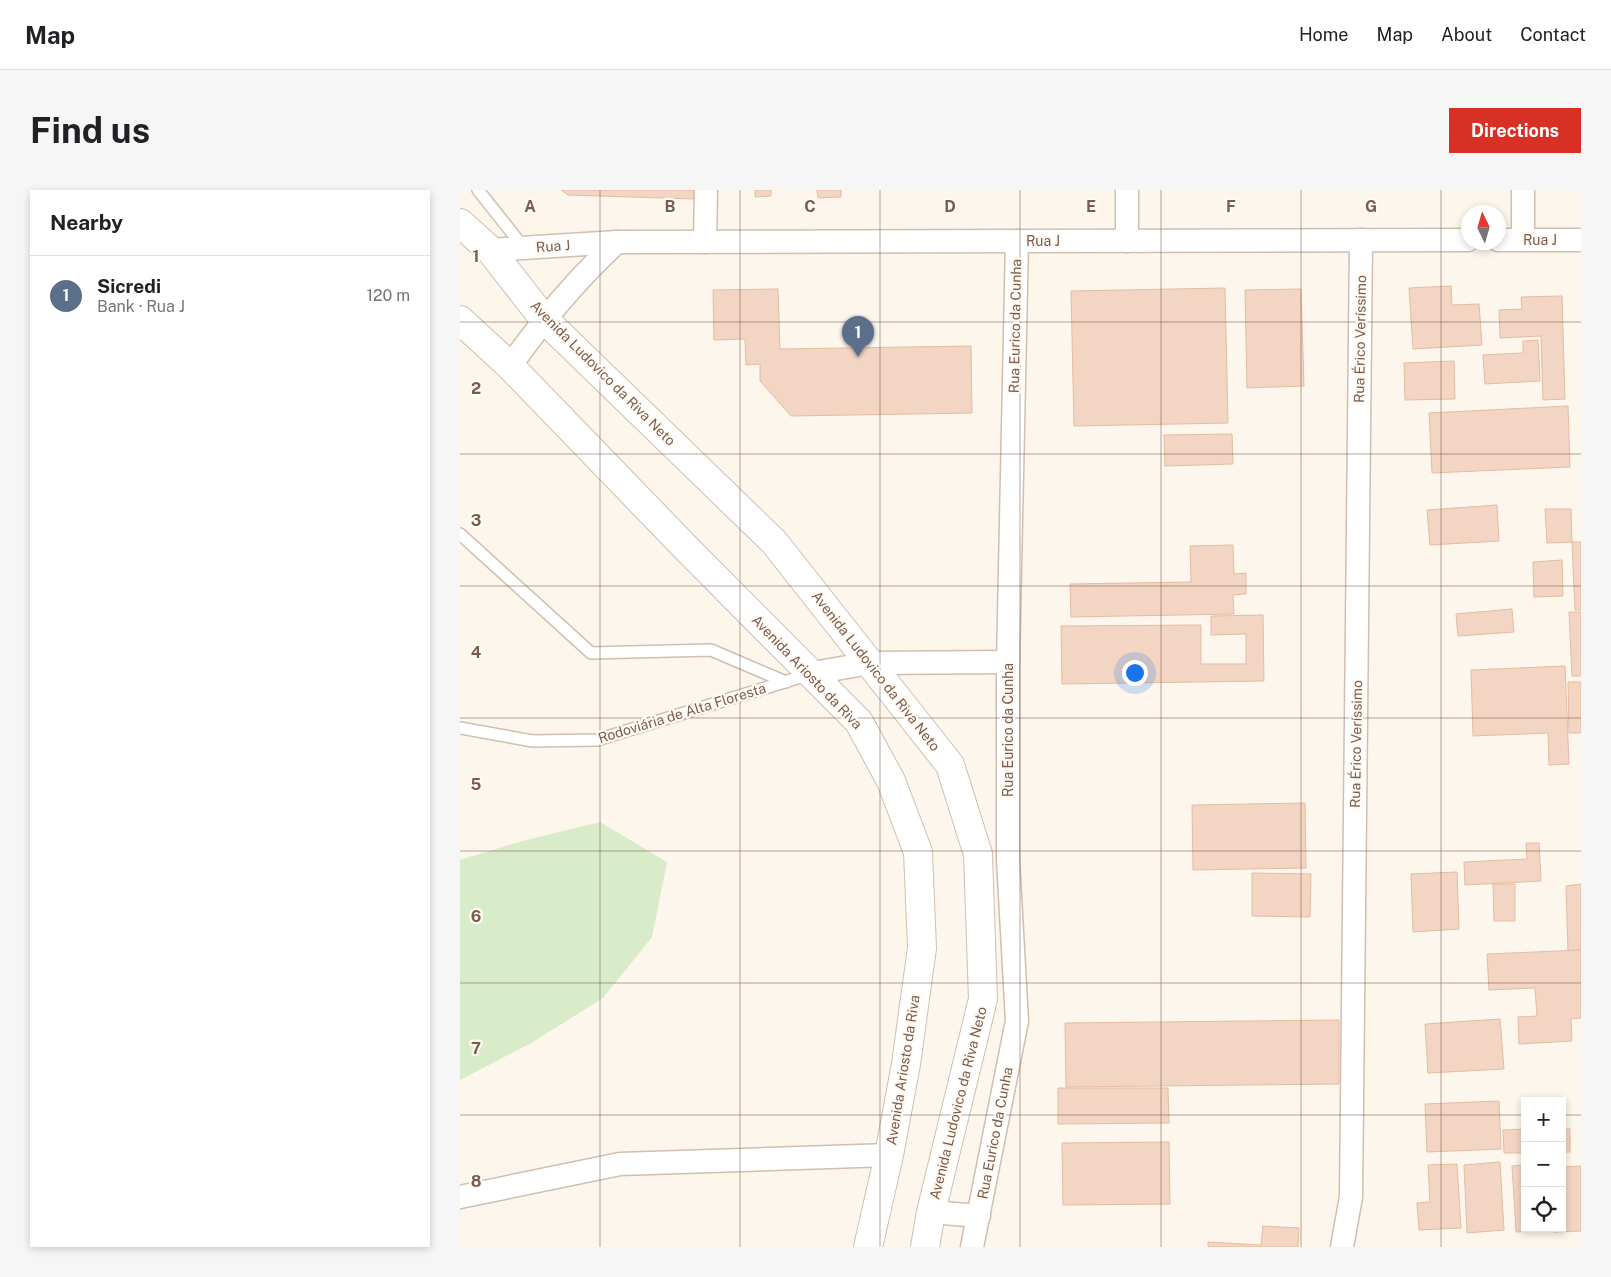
<!DOCTYPE html>
<html lang="en">
<head>
<meta charset="utf-8">
<style>
	body { margin:0; font-family:"Public Sans",sans-serif; background:#f6f6f6; color:#202124 }
	.controls { position:absolute; right:15px; bottom:15px; display:grid; overflow:hidden; border-radius:0px; box-shadow:0 2px 8px #0003 }
	.controls button { width:45px; height:45px; display:grid; place-items:center; padding:0; border:0; border-bottom:1px solid #e0e0e0; background:#fff; color:#202124; font:25px sans-serif }
	.compass { position:absolute; left:1001px; top:15px; width:45px; height:45px; border-radius:50%; background:#fff; box-shadow:0 2px 8px #0003; rotate:355deg }
	.you { position:absolute; left:674px; top:482px; width:18px; height:18px; margin:-12px; border:4px solid #fff; border-radius:50%; background:#1a73e8; box-shadow:0 0 0 8px #1a73e833 }
	.badge { display:grid; place-items:center; width:32px; height:32px; border-radius:50%; background:#d93025; color:#fff; font-size:16px; font-weight:700 }
	.pin { position:absolute; translate:-50% -41px; filter:drop-shadow(0 1px 2px #0008) }
	.pin::after { content:''; position:absolute; top:26px; width:18px; height:15px; background:inherit; clip-path:polygon(0 0,100% 0,50% 100%) }
	.list { margin:0; padding:0; list-style:none }
	h2 { display:flex; justify-content:space-between; align-items:center; height:65px; margin:0; padding:0 20px; font-size:21px }
	h2 small { font-size:16px; font-weight:400; color:#757577 }
	.list li { display:grid; grid-template-columns:32px 1fr auto; gap:15px; align-items:center; box-sizing:border-box; height:80px; padding:0 20px; border-top:1px solid #e0e0e0 }
	.list b { display:block; font-size:19px; white-space:nowrap }
	.list p { margin:0; font-size:16px; white-space:nowrap; color:#757577 }
	.list em { font-size:16px; font-style:normal; color:#757577 }
	.icon { flex:none; width:28px; height:28px; fill:none; stroke:currentColor; stroke-width:2; stroke-linecap:round; stroke-linejoin:round }
	.map { position:relative; flex:none; width:1121px; height:1057px; overflow:hidden; border-radius:0px }
	header { display:flex; align-items:center; gap:30px; box-sizing:border-box; height:70px; padding:0 25px; background:#fff; border-bottom:1px solid #e0e0e0 }
	header strong { font-size:24px }
	nav { display:flex; gap:28px; margin-inline-start:auto; font-size:18px }
	.intro { display:flex; align-items:center; justify-content:space-between; box-sizing:border-box; height:120px; padding:0 30px }
	h1 { margin:0; font-size:35px }
	.button { padding:12px 22px; border-radius:0px; background:#d93025; color:#fff; font-size:18px; font-weight:700 }
	main { display:flex; gap:30px; padding:0 30px }
	aside { flex:1; background:#fff; border-radius:0px; box-shadow:0 2px 8px #0003 }
	.map>svg:first-child { display:block }
	.green { fill:#d8ecc9 }
	.building { fill:#f3d5c3; stroke:#e6bba3 }
	.lines { fill:none; stroke-linecap:round; stroke-linejoin:round }
	.service-casing { stroke:#d1beb0; stroke-width:14 }
	.minor-casing { stroke:#d1beb0; stroke-width:25 }
	.tertiary-casing { stroke:#d1beb0; stroke-width:30 }
	.service { stroke:#fff; stroke-width:11 }
	.minor { stroke:#fff; stroke-width:22 }
	.tertiary { stroke:#fff; stroke-width:28 }
	.grid { fill:none; stroke:#7a5c4d; stroke-width:1; stroke-opacity:0.55 }
	.labels { text-anchor:middle; stroke-width:4.5; stroke-linejoin:round; paint-order:stroke }
	.street-label { font-size:14px; fill:#7a5c4d; stroke:#fffaf3 }
	.grid-label { font-size:16px; text-anchor:middle; font-weight:bold; fill:#7a5c4d; stroke:#fffaf3; stroke-width:4.5; stroke-linejoin:round; paint-order:stroke }
</style>
</head>
<body>
<header>
<strong>Map</strong>
<nav><a>Home</a><a>Map</a><a>About</a><a>Contact</a></nav>
</header>
<div class="intro"><h1>Find us</h1><a class="button">Directions</a></div>
<main>
<aside>
<h2>Nearby<small></small></h2>
<ul class="list">
<li><span class="badge" style="background:#5c6f8a">1</span><div><b>Sicredi</b><p>Bank · Rua J</p></div><em>120 m</em></li>
</ul>
</aside>
<div class="map">
<svg width="1121" height="1057" viewBox="0 0 1121 1057">
	<rect width="100%" height="100%" fill="#fdf6ec"/>
	<!-- green -->
	<path class="green" d="M 140,632 L 207,672 L 192,747 L 143,808 L 73,852 L 0,890 L 0,670 L 66,650 Z"/>
	<!-- building -->
	<g class="building">
		<path d="M 101,0 L 235,0 L 235,9 L 108,5 Z"/>
		<path d="M 295,0 L 311,0 L 311,6 L 295,7 Z"/>
		<path d="M 357,0 L 381,0 L 381,7 L 358,8 Z"/>
		<path d="M 991,96 L 992,115 L 1019,114 L 1022,155 L 953,159 L 949,98 Z"/>
		<path d="M 765,98 L 768,233 L 614,236 L 611,101 Z"/>
		<path d="M 318,99 L 320,159 L 511,156 L 512,223 L 331,226 L 300,191 L 300,174 L 286,175 L 285,149 L 254,150 L 253,100 Z"/>
		<path d="M 841,99 L 844,196 L 787,198 L 785,100 Z"/>
		<path d="M 1102,106 L 1105,209 L 1083,210 L 1081,146 L 1040,148 L 1039,120 L 1062,119 L 1061,107 Z"/>
		<path d="M 1078,150 L 1080,191 L 1025,194 L 1023,165 L 1063,163 L 1063,151 Z"/>
		<path d="M 994,171 L 995,209 L 945,210 L 944,173 Z"/>
		<path d="M 1108,216 L 1110,277 L 972,283 L 969,223 Z"/>
		<path d="M 772,244 L 773,274 L 705,276 L 704,245 Z"/>
		<path d="M 1037,315 L 1039,351 L 970,355 L 967,320 Z"/>
		<path d="M 1085,319 L 1111,319 L 1112,352 L 1087,353 Z"/>
		<path d="M 1112,352 L 1121,352 L 1121,420 L 1115,420 Z"/>
		<path d="M 773,355 L 774,384 L 786,383 L 786,404 L 773,405 L 774,424 L 611,427 L 610,394 L 731,392 L 730,356 Z"/>
		<path d="M 1102,370 L 1103,406 L 1074,407 L 1073,372 Z"/>
		<path d="M 1052,419 L 1054,442 L 998,446 L 996,424 Z"/>
		<path d="M 1109,422 L 1121,422 L 1121,486 L 1112,486 Z"/>
		<path d="M 803,425 L 804,491 L 602,494 L 601,436 L 741,435 L 741,474 L 786,474 L 786,444 L 751,445 L 751,426 Z"/>
		<path d="M 1105,476 L 1109,574 L 1089,575 L 1088,543 L 1013,546 L 1011,480 Z"/>
		<path d="M 1108,492 L 1121,492 L 1121,543 L 1109,543 Z"/>
		<path d="M 845,613 L 846,678 L 733,680 L 732,615 Z"/>
		<path d="M 1066,653 L 1079,653 L 1081,691 L 1005,695 L 1004,672 L 1067,669 Z"/>
		<path d="M 997,682 L 999,739 L 953,742 L 951,684 Z"/>
		<path d="M 792,683 L 851,684 L 850,727 L 792,726 Z"/>
		<path d="M 1033,694 L 1055,694 L 1055,731 L 1034,731 Z"/>
		<path d="M 1121,694 L 1121,760 L 1108,761 L 1106,696 Z"/>
		<path d="M 1121,760 L 1121,828 L 1111,829 L 1112,851 L 1059,854 L 1058,827 L 1077,826 L 1075,798 L 1029,800 L 1027,764 Z"/>
		<path d="M 1040,829 L 1044,879 L 968,883 L 965,834 Z"/>
		<path d="M 879,830 L 879,894 L 606,897 L 605,833 Z"/>
		<path d="M 598,898 L 708,898 L 709,933 L 598,934 Z"/>
		<path d="M 1039,911 L 1041,959 L 967,962 L 965,914 Z"/>
		<path d="M 1065,939 L 1065,963 L 1044,963 L 1043,940 Z"/>
		<rect x="1102" y="939" width="8" height="23"/>
		<path d="M 709,952 L 710,1014 L 603,1015 L 602,953 Z"/>
		<path d="M 1040,972 L 1044,1040 L 1007,1043 L 1004,975 Z"/>
		<path d="M 997,974 L 1001,1038 L 959,1040 L 957,1013 L 970,1012 L 968,975 Z"/>
		<path d="M 1065,975 L 1065,1038 L 1089,1040 L 1056,1042 L 1052,976 Z"/>
		<path d="M 1121,976 L 1121,1041 L 1094,1042 L 1094,1038 L 1102,1038 L 1102,977 Z"/>
		<path d="M 803,1036 L 839,1038 L 838,1057 L 748,1057 L 748,1052 L 801,1055 Z"/>
	</g>
	<g class="lines">
		<!-- service casing -->
		<g class="service-casing">
			<g id="service">
				<path d="M 18,0 L 64,58"/>
				<path d="M 0,344 L 131,463 L 251,460 L 326,492"/>
				<path d="M 0,538 L 73,551 L 137,550 L 350,484"/>
			</g>
		</g>
		<!-- minor casing -->
		<g class="minor-casing">
			<g id="minor">
				<path d="M 667,0 L 667,51"/>
				<path d="M 1063,0 L 1063,50"/>
				<path d="M 1038,50 L 1121,50"/>
				<path d="M 245,52 L 246,0"/>
				<path d="M 30,60 L 157,52 L 1008,50"/>
				<path d="M 50,176 C 84,129 114,92 157,52"/>
				<path d="M 353,483 L 410,473 L 548,472"/>
				<path d="M 0,1007 L 160,974 L 429,965"/>
				<path d="M 471,1022 L 519,1026"/>
				<path d="M 512,1057 L 557,831 L 548,670 L 548,472 L 557,51"/>
				<path d="M 882,1057 L 891,1007 L 901,50"/>
			</g>
		</g>
		<!-- tertiary casing -->
		<g class="tertiary-casing">
			<g id="tertiary">
				<path d="M 0,33 L 30,60 L 84,129 L 314,352 L 490,575 L 518,664 L 523,809 L 471,1022 L 465,1057"/>
				<path d="M 0,130 L 50,176 L 228,360 L 399,532 L 431,591 L 458,662 L 462,758 L 446,874 L 429,965 L 408,1057"/>
			</g>
		</g>
		<!-- service -->
		<use href="#service" class="service"/>
		<!-- minor -->
		<use href="#minor" class="minor"/>
		<!-- tertiary -->
		<use href="#tertiary" class="tertiary"/>
	</g>
	<!-- grid -->
	<path class="grid" d="M 140,0 L 140,1057M 280,0 L 280,1057M 420,0 L 420,1057M 560,0 L 560,1057M 701,0 L 701,1057M 841,0 L 841,1057M 981,0 L 981,1057M 0,132 L 1121,132M 0,264 L 1121,264M 0,396 L 1121,396M 0,528 L 1121,528M 0,661 L 1121,661M 0,793 L 1121,793M 0,925 L 1065,925M 1102,925 L 1121,925"/>
	<g class="labels">
		<!-- street labels -->
		<g class="street-label">
			<text x="1080" y="55">Rua J</text>
			<text x="583" y="56">Rua J</text>
			<text transform="translate(93 56) rotate(-4)" y="5">Rua J</text>
			<text transform="translate(555 136) rotate(-89)" y="5">Rua Eurico da Cunha</text>
			<text transform="translate(900 149) rotate(-89)" y="5">Rua Érico Veríssimo</text>
			<text transform="translate(143 183) rotate(45)" y="5">Avenida Ludovico da Riva Neto</text>
			<text transform="translate(416 481) rotate(52)" y="5">Avenida Ludovico da Riva Neto</text>
			<text transform="translate(347 482) rotate(46)" y="5">Avenida Ariosto da Riva</text>
			<text transform="translate(222 523) rotate(-17)" y="5">Rodoviária de Alta Floresta</text>
			<text transform="translate(548 540) rotate(-90)" y="5">Rua Eurico da Cunha</text>
			<text transform="translate(896 554) rotate(-89)" y="5">Rua Érico Veríssimo</text>
			<text transform="translate(443 880) rotate(-81)" y="5">Avenida Ariosto da Riva</text>
			<text transform="translate(498 913) rotate(-76)" y="5">Avenida Ludovico da Riva Neto</text>
			<text transform="translate(535 943) rotate(-79)" y="5">Rua Eurico da Cunha</text>
		</g>
	</g>
	<g class="grid-label">
		<text x="70" y="22">A</text>
		<text x="210" y="22">B</text>
		<text x="350" y="22">C</text>
		<text x="490" y="22">D</text>
		<text x="631" y="22">E</text>
		<text x="771" y="22">F</text>
		<text x="911" y="22">G</text>
		<text x="16" y="72">1</text>
		<text x="16" y="204">2</text>
		<text x="16" y="336">3</text>
		<text x="16" y="468">4</text>
		<text x="16" y="600">5</text>
		<text x="16" y="732">6</text>
		<text x="16" y="864">7</text>
		<text x="16" y="997">8</text>
	</g>
</svg>
<div class="controls">
<button>+</button>
<button>−</button>
<button><svg class="icon" aria-label="locate" viewBox="0 0 24 24"><circle cx="12" cy="12" r="6"/><path d="M12 2v4M12 18v4M2 12h4M18 12h4"/></svg></button>
</div>
<svg class="compass" viewBox="-18 -18 36 36"><path d="M0-13l5 13h-10z" fill="#e53935"/><path d="M0 13l5-13h-10z" fill="#757577"/></svg>
<div class="you"></div>
<div class="pin badge" style="left:398px;top:167px;background:#5c6f8a">1</div>
</div>
</main>
</body>
</html>
